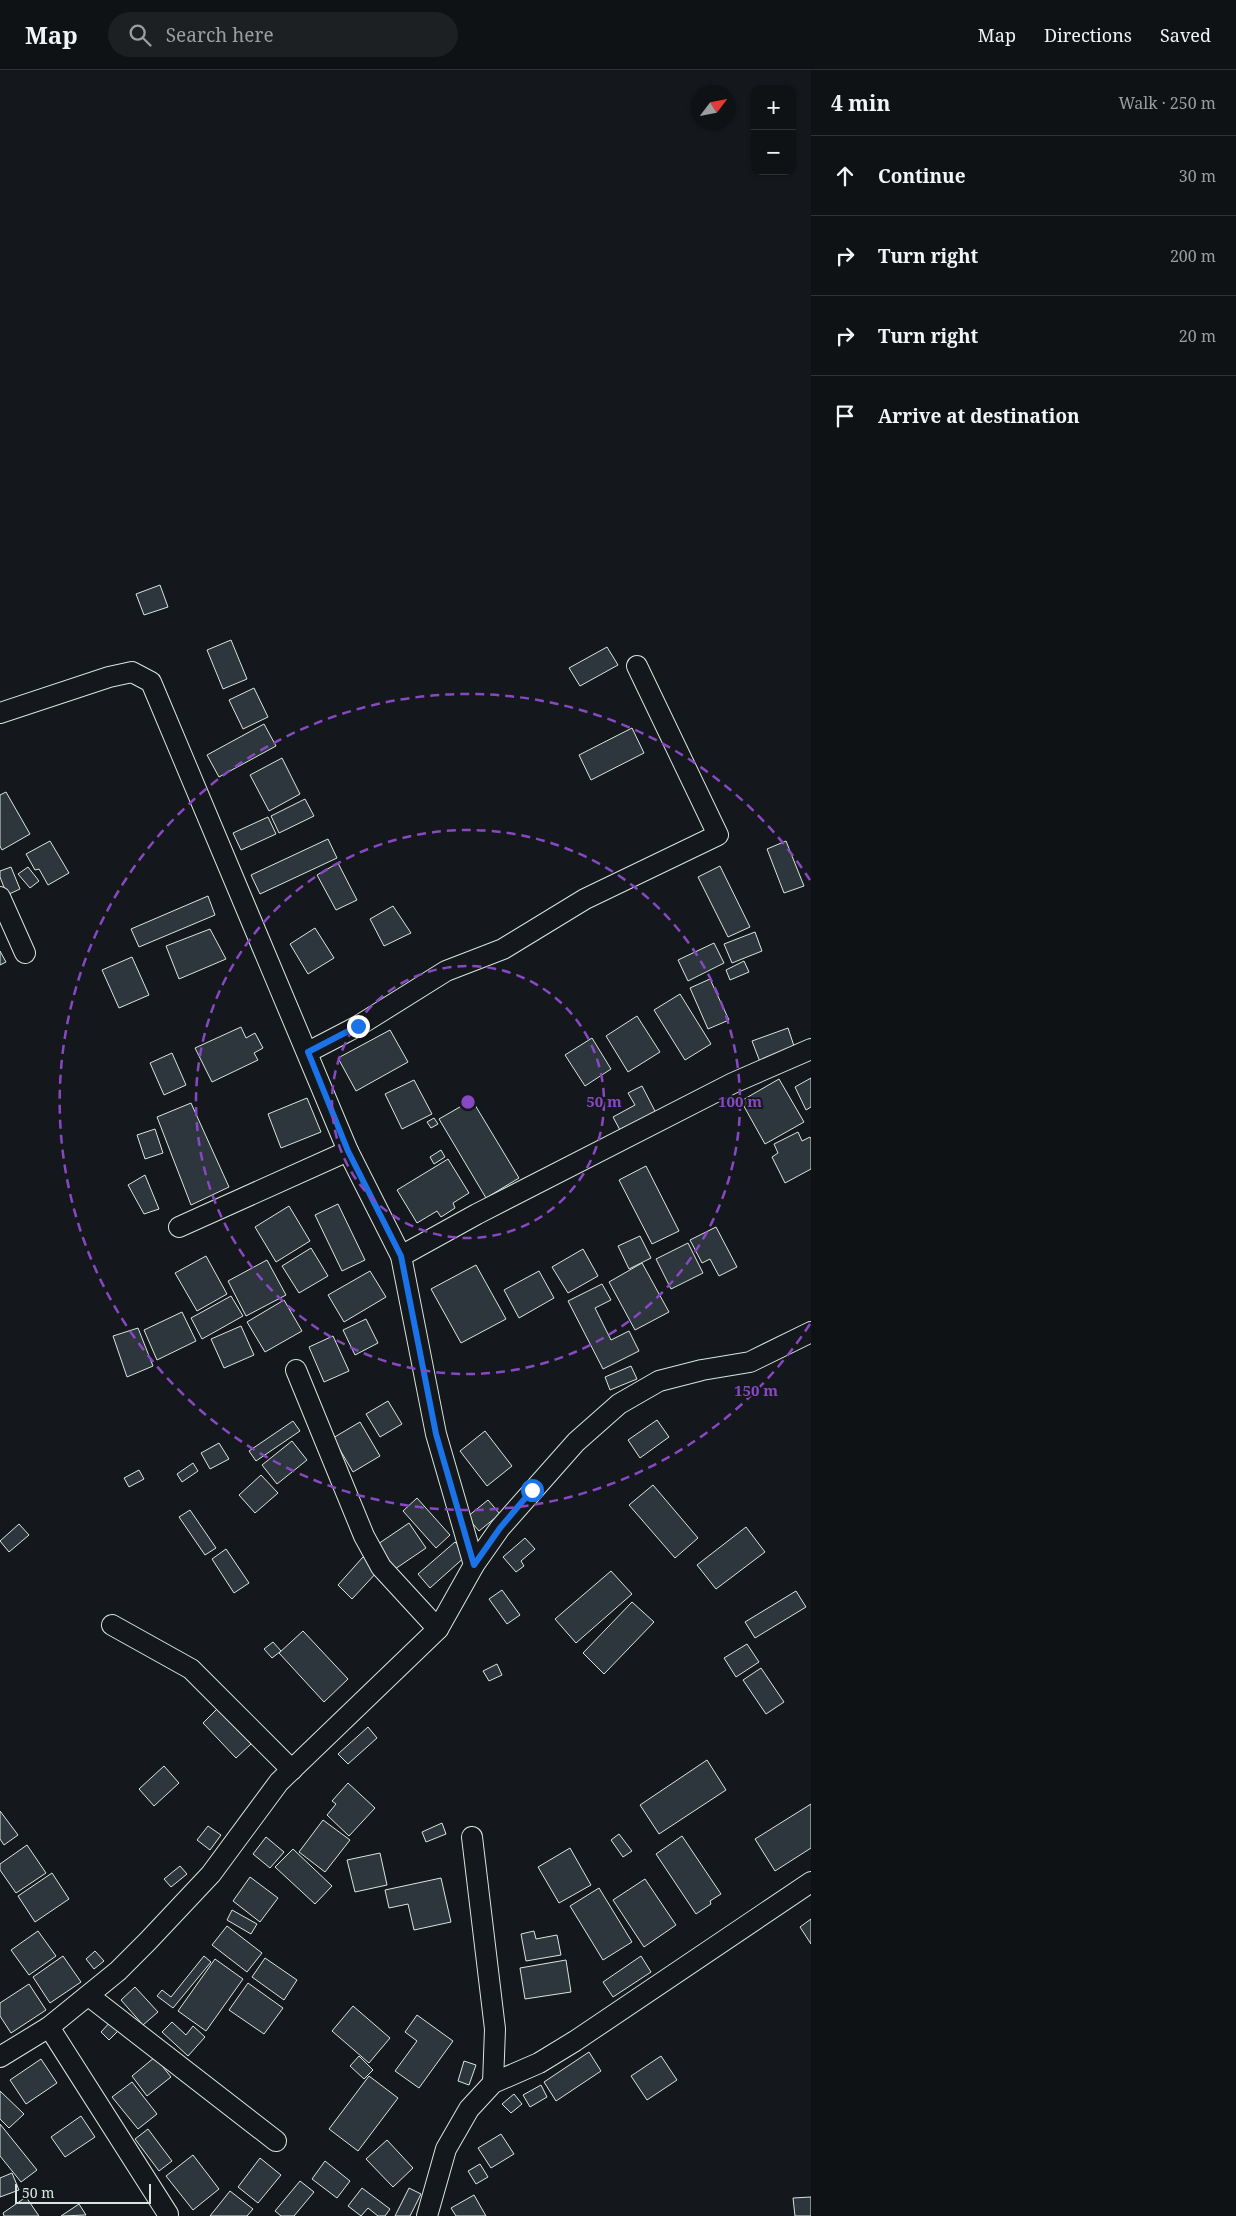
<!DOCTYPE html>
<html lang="en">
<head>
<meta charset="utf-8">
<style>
	body { margin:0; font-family:"Noto Serif",serif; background:#1d2022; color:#f1f3f6 }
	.controls { position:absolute; right:15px; top:15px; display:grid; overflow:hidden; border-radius:10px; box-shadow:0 1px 4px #0004 }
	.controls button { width:45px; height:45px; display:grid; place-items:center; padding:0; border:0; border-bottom:1px solid #2f3234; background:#0f1215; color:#f1f3f6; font:25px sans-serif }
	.compass { position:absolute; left:691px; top:15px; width:45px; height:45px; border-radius:50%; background:#0f1215; box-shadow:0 1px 4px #0004; rotate:58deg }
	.scale { position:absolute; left:15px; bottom:12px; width:136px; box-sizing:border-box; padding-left:5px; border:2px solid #d8e6dc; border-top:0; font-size:14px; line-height:18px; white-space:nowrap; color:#d8e6dc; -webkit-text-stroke:4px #14181c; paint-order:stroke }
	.stop { position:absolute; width:15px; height:15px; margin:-11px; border:4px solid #1a73e8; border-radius:50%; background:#fff }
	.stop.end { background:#1a73e8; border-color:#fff; box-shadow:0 1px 5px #0008 }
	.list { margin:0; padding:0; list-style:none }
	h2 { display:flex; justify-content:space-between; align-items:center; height:65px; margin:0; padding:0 20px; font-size:21px }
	h2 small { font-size:16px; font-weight:400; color:#9b9ea0 }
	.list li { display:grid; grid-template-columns:32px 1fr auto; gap:15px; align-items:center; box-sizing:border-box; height:80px; padding:0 20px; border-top:1px solid #2f3234 }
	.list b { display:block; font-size:19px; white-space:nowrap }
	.list em { font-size:16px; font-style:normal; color:#9b9ea0 }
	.icon { flex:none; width:28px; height:28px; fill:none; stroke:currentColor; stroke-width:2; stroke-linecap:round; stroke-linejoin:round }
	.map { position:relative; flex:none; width:811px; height:2146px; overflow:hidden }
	header { display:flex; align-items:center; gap:30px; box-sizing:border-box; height:70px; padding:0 25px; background:#0f1215; border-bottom:1px solid #2f3234 }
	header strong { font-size:24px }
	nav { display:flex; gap:28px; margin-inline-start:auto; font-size:18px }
	.search { width:350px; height:45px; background:#1d2022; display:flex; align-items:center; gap:12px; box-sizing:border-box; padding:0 18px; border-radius:28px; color:#9b9ea0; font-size:19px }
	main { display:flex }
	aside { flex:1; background:#0f1215 }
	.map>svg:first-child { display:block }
	.building { fill:#2c363c; stroke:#d8e6dc }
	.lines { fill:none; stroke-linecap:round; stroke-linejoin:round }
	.minor-casing { stroke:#d8e6dc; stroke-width:22 }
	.minor { stroke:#14181c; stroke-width:20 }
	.route { stroke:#1a73e8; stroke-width:6 }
	.ring { fill:none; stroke:#8948c3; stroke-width:2.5; stroke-dasharray:9 6 }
	.centre { fill:#8948c3; stroke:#14181c; stroke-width:2.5 }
	.ring-label { font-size:15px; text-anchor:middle; font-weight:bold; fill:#8948c3; stroke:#14181c; stroke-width:4; stroke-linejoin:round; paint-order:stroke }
</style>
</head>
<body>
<header>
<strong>Map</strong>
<div class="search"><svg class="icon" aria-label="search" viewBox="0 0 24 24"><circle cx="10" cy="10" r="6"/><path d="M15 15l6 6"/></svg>Search here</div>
<nav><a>Map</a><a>Directions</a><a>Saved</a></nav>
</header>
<main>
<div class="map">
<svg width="811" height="2146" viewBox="0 0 811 2146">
	<rect width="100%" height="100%" fill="#14181c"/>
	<!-- building -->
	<g class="building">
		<path d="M 160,515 L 168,537 L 144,545 L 136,524 Z"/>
		<path d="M 231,570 L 247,609 L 223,619 L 207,580 Z"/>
		<path d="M 607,577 L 618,595 L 580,616 L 569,598 Z"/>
		<path d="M 254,618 L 268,647 L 243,659 L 229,630 Z"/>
		<path d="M 264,654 L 276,676 L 219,707 L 207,685 Z"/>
		<path d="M 632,658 L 644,683 L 591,710 L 579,685 Z"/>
		<path d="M 282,688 L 300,724 L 269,741 L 250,705 Z"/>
		<path d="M 6,722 L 30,764 L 2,780 L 0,776 L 0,725 Z"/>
		<path d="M 305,729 L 314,746 L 279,763 L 271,746 Z"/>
		<path d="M 268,747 L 276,764 L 241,780 L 233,763 Z"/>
		<path d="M 328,769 L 337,788 L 260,824 L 251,805 Z"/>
		<path d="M 50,771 L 69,803 L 48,815 L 39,799 L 35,800 L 26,784 Z"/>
		<path d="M 786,771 L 804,816 L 784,823 L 767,779 Z"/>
		<path d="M 338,793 L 357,830 L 336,840 L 317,805 Z"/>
		<path d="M 720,796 L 750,857 L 728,867 L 698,807 Z"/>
		<path d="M 11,797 L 20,819 L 7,825 L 0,807 L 0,801 Z"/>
		<path d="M 28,797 L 39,811 L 30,818 L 18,804 Z"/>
		<path d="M 208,826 L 215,845 L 139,877 L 131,859 Z"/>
		<path d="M 393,836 L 411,863 L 384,876 L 370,849 Z"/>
		<path d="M 315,858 L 334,888 L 308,904 L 290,874 Z"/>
		<path d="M 210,859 L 226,889 L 179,909 L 166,876 Z"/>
		<path d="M 755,862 L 762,881 L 732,893 L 724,874 Z"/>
		<path d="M 714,873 L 724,893 L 688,911 L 678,890 Z"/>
		<path d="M 0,881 L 6,892 L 0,895 Z"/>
		<path d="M 132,887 L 149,925 L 119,938 L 102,900 Z"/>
		<path d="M 744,891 L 749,902 L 730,910 L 726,900 Z"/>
		<path d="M 710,909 L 729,950 L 708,959 L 690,918 Z"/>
		<path d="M 680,924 L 711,974 L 685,990 L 654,940 Z"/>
		<path d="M 637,946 L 660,982 L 628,1002 L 606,966 Z"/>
		<path d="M 241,957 L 246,968 L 255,963 L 263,978 L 254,983 L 258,990 L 212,1012 L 195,978 Z"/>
		<path d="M 788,958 L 795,979 L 760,992 L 752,971 Z"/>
		<path d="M 390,960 L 408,992 L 356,1021 L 338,988 Z"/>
		<path d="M 592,968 L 611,999 L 585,1016 L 565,985 Z"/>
		<path d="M 172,983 L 186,1015 L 164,1025 L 150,993 Z"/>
		<path d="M 811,1008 L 811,1037 L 806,1040 L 795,1017 Z"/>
		<path d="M 779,1009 L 804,1052 L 765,1074 L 741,1031 Z"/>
		<path d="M 414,1010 L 432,1044 L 402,1059 L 385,1024 Z"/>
		<path d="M 642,1016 L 656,1043 L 621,1062 L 613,1047 L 635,1035 L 628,1023 Z"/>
		<path d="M 307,1028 L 321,1062 L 281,1078 L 268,1044 Z"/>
		<path d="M 472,1030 L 519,1108 L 486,1128 L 439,1049 Z"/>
		<path d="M 191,1033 L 229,1117 L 191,1135 L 157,1047 Z"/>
		<path d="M 434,1048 L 438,1054 L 431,1058 L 427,1052 Z"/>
		<path d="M 155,1059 L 163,1083 L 145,1089 L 137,1065 Z"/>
		<path d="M 798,1062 L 802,1071 L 810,1067 L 811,1069 L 811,1099 L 785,1113 L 772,1087 L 778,1083 L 774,1074 Z"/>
		<path d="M 441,1080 L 445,1087 L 434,1094 L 430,1087 Z"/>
		<path d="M 448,1089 L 469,1123 L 453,1133 L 455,1138 L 441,1147 L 437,1141 L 417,1153 L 397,1120 Z"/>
		<path d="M 646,1096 L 679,1161 L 652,1174 L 619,1110 Z"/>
		<path d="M 145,1105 L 159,1139 L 144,1144 L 128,1115 Z"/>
		<path d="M 338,1134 L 365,1190 L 342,1201 L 315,1145 Z"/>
		<path d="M 289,1136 L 310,1171 L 276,1192 L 255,1157 Z"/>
		<path d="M 716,1157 L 737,1197 L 719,1206 L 710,1189 L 702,1193 L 690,1170 Z"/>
		<path d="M 640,1166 L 651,1188 L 629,1199 L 618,1176 Z"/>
		<path d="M 688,1173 L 703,1203 L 671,1219 L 656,1189 Z"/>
		<path d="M 311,1178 L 328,1206 L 299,1223 L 282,1196 Z"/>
		<path d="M 583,1179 L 598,1206 L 568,1223 L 552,1197 Z"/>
		<path d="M 206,1186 L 227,1224 L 197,1241 L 175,1203 Z"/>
		<path d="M 267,1190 L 286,1225 L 246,1246 L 228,1211 Z"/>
		<path d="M 642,1193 L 669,1242 L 635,1260 L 609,1212 Z"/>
		<path d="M 476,1195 L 506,1249 L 461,1273 L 431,1219 Z"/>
		<path d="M 370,1201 L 386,1227 L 344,1252 L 328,1225 Z"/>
		<path d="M 539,1201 L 554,1228 L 519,1248 L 504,1220 Z"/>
		<path d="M 602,1214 L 611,1230 L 595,1238 L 611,1270 L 629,1261 L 639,1281 L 603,1299 L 568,1231 Z"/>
		<path d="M 231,1226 L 243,1246 L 202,1269 L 191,1248 Z"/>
		<path d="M 284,1230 L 302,1261 L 265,1282 L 247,1252 Z"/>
		<path d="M 182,1242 L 196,1271 L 157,1290 L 144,1260 Z"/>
		<path d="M 366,1249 L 378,1273 L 355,1285 L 343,1260 Z"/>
		<path d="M 241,1256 L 254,1285 L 224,1298 L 211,1269 Z"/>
		<path d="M 138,1258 L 153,1296 L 127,1307 L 113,1266 Z"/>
		<path d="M 333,1266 L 349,1301 L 324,1312 L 309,1277 Z"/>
		<path d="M 631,1296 L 637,1309 L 610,1320 L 605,1307 Z"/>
		<path d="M 388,1331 L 402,1354 L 380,1367 L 366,1344 Z"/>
		<path d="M 657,1350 L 669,1367 L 640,1388 L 628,1370 Z"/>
		<path d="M 293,1351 L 300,1361 L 256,1391 L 249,1381 Z"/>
		<path d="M 360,1352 L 380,1386 L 353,1402 L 333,1368 Z"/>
		<path d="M 485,1361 L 512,1396 L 487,1416 L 460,1381 Z"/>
		<path d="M 292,1371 L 307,1390 L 277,1414 L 262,1395 Z"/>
		<path d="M 219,1373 L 229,1389 L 210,1399 L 201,1383 Z"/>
		<path d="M 193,1393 L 198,1401 L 182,1412 L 177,1404 Z"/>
		<path d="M 139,1400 L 144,1409 L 129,1417 L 124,1408 Z"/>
		<path d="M 261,1405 L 278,1423 L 255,1443 L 239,1425 Z"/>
		<path d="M 653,1415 L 698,1468 L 675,1488 L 629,1435 Z"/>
		<path d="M 417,1428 L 450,1465 L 436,1478 L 403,1441 Z"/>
		<path d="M 488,1430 L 500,1444 L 479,1461 L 467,1447 Z"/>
		<path d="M 190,1440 L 216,1478 L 205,1485 L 179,1447 Z"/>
		<path d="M 409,1453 L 426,1478 L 395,1499 L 378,1474 Z"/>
		<path d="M 19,1454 L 29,1465 L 9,1482 L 0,1471 Z"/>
		<path d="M 746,1457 L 765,1482 L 716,1519 L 697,1495 Z"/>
		<path d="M 525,1468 L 535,1479 L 521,1491 L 524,1496 L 516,1502 L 503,1487 Z"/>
		<path d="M 455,1472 L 467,1485 L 430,1518 L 418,1504 Z"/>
		<path d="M 226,1479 L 249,1513 L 234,1523 L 212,1489 Z"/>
		<path d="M 363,1487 L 378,1501 L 352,1529 L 338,1515 Z"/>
		<path d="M 611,1501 L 632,1524 L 576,1573 L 555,1549 Z"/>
		<path d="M 502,1520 L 520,1545 L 507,1554 L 489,1529 Z"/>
		<path d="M 796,1521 L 806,1537 L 755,1568 L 745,1552 Z"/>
		<path d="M 632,1532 L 654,1552 L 604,1604 L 583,1583 Z"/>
		<path d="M 303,1561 L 348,1609 L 324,1632 L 279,1583 Z"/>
		<path d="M 273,1572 L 281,1581 L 272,1588 L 264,1579 Z"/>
		<path d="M 747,1574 L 759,1592 L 736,1607 L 724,1588 Z"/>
		<path d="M 497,1594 L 502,1605 L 489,1611 L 483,1601 Z"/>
		<path d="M 761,1598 L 784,1632 L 766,1644 L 743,1610 Z"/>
		<path d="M 217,1639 L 251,1674 L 236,1688 L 203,1653 Z"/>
		<path d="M 368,1657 L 377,1668 L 348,1694 L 338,1684 Z"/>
		<path d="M 707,1690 L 726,1720 L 659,1764 L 640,1735 Z"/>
		<path d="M 164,1696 L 179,1713 L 154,1736 L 139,1719 Z"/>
		<path d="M 348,1713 L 375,1738 L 349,1766 L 327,1745 L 336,1734 L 332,1731 Z"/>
		<path d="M 811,1734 L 811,1778 L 775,1801 L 755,1769 Z"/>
		<path d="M 0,1741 L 18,1765 L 4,1775 L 0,1769 Z"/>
		<path d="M 323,1750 L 350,1770 L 325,1802 L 299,1782 Z"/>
		<path d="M 442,1753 L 446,1764 L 426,1772 L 422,1762 Z"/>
		<path d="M 208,1756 L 221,1765 L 210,1780 L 197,1770 Z"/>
		<path d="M 619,1764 L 632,1781 L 623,1787 L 611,1770 Z"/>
		<path d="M 682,1766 L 721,1824 L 710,1831 L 711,1834 L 696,1844 L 656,1784 Z"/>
		<path d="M 266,1767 L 284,1782 L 270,1798 L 253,1784 Z"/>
		<path d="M 27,1775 L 46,1803 L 16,1823 L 0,1800 L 0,1794 Z"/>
		<path d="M 570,1778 L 591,1815 L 559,1833 L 538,1797 Z"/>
		<path d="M 293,1779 L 332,1816 L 315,1834 L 275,1797 Z"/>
		<path d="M 380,1783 L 387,1815 L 355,1822 L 347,1790 Z"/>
		<path d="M 180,1796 L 187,1804 L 171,1817 L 164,1809 Z"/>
		<path d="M 52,1803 L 69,1829 L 35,1852 L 18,1826 Z"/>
		<path d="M 250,1807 L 278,1828 L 260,1852 L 233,1831 Z"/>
		<path d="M 441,1808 L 451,1852 L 414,1860 L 408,1834 L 389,1838 L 385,1820 Z"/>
		<path d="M 645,1809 L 676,1855 L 644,1877 L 613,1830 Z"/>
		<path d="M 599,1818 L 632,1872 L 603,1890 L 570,1836 Z"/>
		<path d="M 232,1840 L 257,1854 L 251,1864 L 227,1850 Z"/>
		<path d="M 811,1849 L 811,1874 L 800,1857 Z"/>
		<path d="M 227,1856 L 262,1883 L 247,1902 L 212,1875 Z"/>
		<path d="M 38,1861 L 56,1886 L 29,1905 L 11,1880 Z"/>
		<path d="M 534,1861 L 536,1869 L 557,1865 L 561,1885 L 526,1891 L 521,1864 Z"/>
		<path d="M 95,1881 L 104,1891 L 94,1899 L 86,1889 Z"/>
		<path d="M 63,1886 L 81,1912 L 50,1933 L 33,1907 Z"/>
		<path d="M 204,1886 L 211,1892 L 173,1938 L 157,1926 L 162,1920 L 171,1927 Z"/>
		<path d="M 641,1886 L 651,1902 L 613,1927 L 603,1912 Z"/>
		<path d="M 265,1888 L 297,1910 L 284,1930 L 252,1907 Z"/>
		<path d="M 215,1889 L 243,1909 L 206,1961 L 178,1941 Z"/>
		<path d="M 566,1890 L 571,1922 L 525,1929 L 520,1898 Z"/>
		<path d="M 248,1913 L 283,1938 L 264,1964 L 229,1940 Z"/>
		<path d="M 29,1914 L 46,1940 L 11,1963 L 0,1946 L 0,1933 Z"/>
		<path d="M 135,1917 L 158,1942 L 143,1955 L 121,1930 Z"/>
		<path d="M 353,1936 L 390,1968 L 369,1993 L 332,1961 Z"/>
		<path d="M 417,1945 L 453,1971 L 419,2018 L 395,2001 L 417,1971 L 405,1962 Z"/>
		<path d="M 112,1950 L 121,1958 L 109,1970 L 101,1962 Z"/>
		<path d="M 172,1952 L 186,1965 L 193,1956 L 205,1967 L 188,1986 L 162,1962 Z"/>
		<path d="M 589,1982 L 601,2001 L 556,2031 L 544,2012 Z"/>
		<path d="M 359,1986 L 373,2000 L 364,2009 L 350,1996 Z"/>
		<path d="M 661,1986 L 677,2010 L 647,2030 L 631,2006 Z"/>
		<path d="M 155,1987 L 171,2007 L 147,2026 L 132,2006 Z"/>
		<path d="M 41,1989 L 57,2013 L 26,2034 L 10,2010 Z"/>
		<path d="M 464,1991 L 476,1995 L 469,2015 L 458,2011 Z"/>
		<path d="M 369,2006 L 398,2028 L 358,2081 L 329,2059 Z"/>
		<path d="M 132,2012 L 157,2044 L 138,2059 L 112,2027 Z"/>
		<path d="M 541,2015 L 547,2027 L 530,2037 L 523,2025 Z"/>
		<path d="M 0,2021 L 24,2044 L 9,2058 L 0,2049 Z"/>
		<path d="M 514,2024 L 522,2034 L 511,2043 L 502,2034 Z"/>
		<path d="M 81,2046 L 95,2067 L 65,2087 L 51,2067 Z"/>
		<path d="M 0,2054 L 37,2100 L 21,2112 L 0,2086 Z"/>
		<path d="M 148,2059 L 172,2091 L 159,2101 L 135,2069 Z"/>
		<path d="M 501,2064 L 514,2084 L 491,2098 L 478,2078 Z"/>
		<path d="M 387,2070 L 413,2098 L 393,2117 L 366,2089 Z"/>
		<path d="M 193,2085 L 219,2119 L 193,2140 L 166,2106 Z"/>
		<path d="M 260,2088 L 281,2105 L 258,2133 L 238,2117 Z"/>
		<path d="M 325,2091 L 350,2111 L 337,2128 L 312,2109 Z"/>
		<path d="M 480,2094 L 488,2107 L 476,2114 L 468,2101 Z"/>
		<path d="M 12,2103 L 19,2120 L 0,2127 L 0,2108 Z"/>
		<path d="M 300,2111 L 314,2122 L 294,2146 L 281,2146 L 275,2141 Z"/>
		<path d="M 362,2118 L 390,2139 L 385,2146 L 378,2146 L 368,2138 L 361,2146 L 348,2136 Z"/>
		<path d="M 409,2118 L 421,2124 L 410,2146 L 395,2146 Z"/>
		<path d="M 230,2121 L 253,2139 L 247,2146 L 210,2146 Z"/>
		<path d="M 474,2125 L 486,2146 L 456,2146 L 451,2138 Z"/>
		<path d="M 26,2127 L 39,2146 L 4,2146 L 3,2143 Z"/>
		<path d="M 811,2127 L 811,2146 L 795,2146 L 793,2128 Z"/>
		<path d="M 79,2134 L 86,2145 L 61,2146 Z"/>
	</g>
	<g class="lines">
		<!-- minor casing -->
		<g class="minor-casing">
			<g id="minor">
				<path d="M 0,643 L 109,607 L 132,602 L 151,612 L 348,1081 L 401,1186 L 436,1364 L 474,1495"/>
				<path d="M 0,827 L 25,883"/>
				<path d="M 308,982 L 358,956 L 446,901 L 503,879 L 585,829 L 718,765 L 637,596"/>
				<path d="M 179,1157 L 348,1081"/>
				<path d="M 401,1186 L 477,1144 L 733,1013 L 811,979"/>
				<path d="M 296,1300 L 364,1466 L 381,1497 L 438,1559"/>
				<path d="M 112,1555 L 191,1599 L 292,1700"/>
				<path d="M 472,1767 L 495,1959 L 493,2013"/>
				<path d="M 89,1926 L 276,2071"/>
				<path d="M 49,1957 L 168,2144"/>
				<path d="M 0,1987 L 49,1957 L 118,1901 L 148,1871 L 211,1804 L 279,1712 L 438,1559 L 474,1495 L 500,1458 L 576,1372 L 619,1334 L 659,1311 L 702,1300 L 750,1292 L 811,1262"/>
				<path d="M 427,2146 L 446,2079 L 469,2039 L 493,2013 L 539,1993 L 575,1971 L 811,1812"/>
			</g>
		</g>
		<!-- minor -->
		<use href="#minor" class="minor"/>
	</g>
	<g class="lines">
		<!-- route -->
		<path class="route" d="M 358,956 L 308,982 L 348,1081 L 401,1186 L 436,1364 L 474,1495 L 500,1458 L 532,1420"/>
	</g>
	<!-- distance rings -->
	<g class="ring">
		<circle cx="468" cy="1032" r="136"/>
		<circle cx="468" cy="1032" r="272"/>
		<path d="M810 1254A408 408 0 1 1 810 810"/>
	</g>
	<circle cx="468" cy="1032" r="8" class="centre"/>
	<g class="ring-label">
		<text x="604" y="1037">50 m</text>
		<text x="740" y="1037">100 m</text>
		<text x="756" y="1326">150 m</text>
	</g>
</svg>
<div class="controls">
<button>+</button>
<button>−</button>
</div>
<svg class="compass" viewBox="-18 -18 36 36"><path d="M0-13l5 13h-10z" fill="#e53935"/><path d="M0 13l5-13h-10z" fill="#9b9ea0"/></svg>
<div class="scale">50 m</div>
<div class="stop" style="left:532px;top:1420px"></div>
<div class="stop end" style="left:358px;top:956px"></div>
</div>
<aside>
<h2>4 min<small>Walk · 250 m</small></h2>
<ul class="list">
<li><svg class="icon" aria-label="ahead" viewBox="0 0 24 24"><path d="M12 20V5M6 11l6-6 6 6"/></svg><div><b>Continue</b></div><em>30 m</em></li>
<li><svg class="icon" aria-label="right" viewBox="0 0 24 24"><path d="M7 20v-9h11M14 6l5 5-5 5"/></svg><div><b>Turn right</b></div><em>200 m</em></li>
<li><svg class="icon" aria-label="right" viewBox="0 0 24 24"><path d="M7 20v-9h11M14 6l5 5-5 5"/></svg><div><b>Turn right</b></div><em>20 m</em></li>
<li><svg class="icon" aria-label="arrive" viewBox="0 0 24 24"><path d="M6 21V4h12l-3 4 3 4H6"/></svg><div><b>Arrive at destination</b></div></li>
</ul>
</aside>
</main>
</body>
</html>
